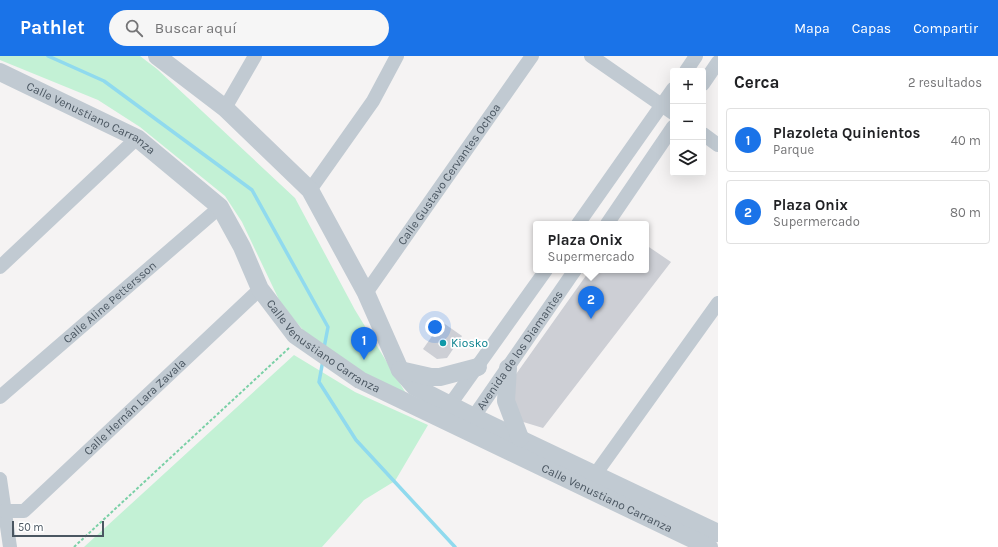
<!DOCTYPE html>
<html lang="es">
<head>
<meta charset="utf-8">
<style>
	body { margin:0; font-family:Karla,sans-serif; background:#f6f6f6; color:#202124 }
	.controls { position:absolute; right:12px; top:12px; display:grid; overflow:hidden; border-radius:4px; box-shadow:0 4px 16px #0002 }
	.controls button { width:36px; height:36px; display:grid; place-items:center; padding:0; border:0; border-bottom:1px solid #e0e0e0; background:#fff; color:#202124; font:20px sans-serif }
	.scale { position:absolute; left:12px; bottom:10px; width:92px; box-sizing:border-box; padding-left:4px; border:2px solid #4a5661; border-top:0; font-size:11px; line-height:14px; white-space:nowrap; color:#4a5661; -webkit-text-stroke:3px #fff; paint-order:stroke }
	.you { position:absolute; left:435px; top:271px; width:14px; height:14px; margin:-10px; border:3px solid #fff; border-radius:50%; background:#1a73e8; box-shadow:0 0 0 6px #1a73e833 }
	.badge { display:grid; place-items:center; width:26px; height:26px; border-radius:50%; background:#1a73e8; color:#fff; font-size:13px; font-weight:700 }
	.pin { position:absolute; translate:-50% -33px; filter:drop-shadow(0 1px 2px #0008) }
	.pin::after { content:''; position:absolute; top:21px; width:14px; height:12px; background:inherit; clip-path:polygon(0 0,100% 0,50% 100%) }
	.popup { position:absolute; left:533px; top:165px; width:116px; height:52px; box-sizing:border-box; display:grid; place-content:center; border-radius:4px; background:#fff; filter:drop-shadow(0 1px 3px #0005); font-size:13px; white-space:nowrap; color:#757577 }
	.popup b { font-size:15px; color:#202124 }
	.popup::after { content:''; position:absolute; left:50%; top:100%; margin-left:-8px; border:8px solid transparent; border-top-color:#fff }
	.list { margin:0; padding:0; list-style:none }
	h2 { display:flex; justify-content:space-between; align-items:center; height:52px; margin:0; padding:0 16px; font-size:17px }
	h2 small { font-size:13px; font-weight:400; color:#757577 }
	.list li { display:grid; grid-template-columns:26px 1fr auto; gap:12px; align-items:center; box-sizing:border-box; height:64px; margin:0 8px 8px; padding:0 8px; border:1px solid #e0e0e0; border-radius:4px }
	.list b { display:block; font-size:15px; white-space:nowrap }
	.list p { margin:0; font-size:13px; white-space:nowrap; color:#757577 }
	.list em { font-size:13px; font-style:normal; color:#757577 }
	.icon { flex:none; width:22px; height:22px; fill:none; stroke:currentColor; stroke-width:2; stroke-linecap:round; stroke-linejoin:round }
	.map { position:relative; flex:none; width:718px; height:491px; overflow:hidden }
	header { display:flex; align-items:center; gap:24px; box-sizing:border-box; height:56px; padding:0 20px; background:#1a73e8; color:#fff }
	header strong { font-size:19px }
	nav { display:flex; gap:22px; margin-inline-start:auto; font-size:14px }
	.search { width:280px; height:36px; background:#f6f6f6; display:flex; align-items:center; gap:10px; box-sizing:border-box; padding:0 14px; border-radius:22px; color:#757577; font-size:15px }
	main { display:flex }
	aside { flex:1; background:#fff }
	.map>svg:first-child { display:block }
	.green { fill:#c3f1d5 }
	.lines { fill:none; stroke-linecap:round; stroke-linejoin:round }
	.stream { stroke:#90daee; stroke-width:3.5 }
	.building { fill:#cdcfd5 }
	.path { stroke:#7ad0a6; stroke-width:2; stroke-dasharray:3 2; stroke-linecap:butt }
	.minor { stroke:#c1cad2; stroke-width:14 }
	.tertiary { stroke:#c1cad2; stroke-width:18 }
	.culture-dot { fill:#0f9aa8; stroke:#fff; stroke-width:1.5 }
	.labels { text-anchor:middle; stroke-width:3.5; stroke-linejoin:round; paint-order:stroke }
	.street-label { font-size:12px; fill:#4a5661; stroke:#fff }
	.culture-label { font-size:12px; fill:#0d838f; stroke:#fff; text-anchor:start }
</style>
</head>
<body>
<header>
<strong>Pathlet</strong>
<div class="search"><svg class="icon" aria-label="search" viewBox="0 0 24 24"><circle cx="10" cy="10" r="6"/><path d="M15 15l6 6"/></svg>Buscar aquí</div>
<nav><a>Mapa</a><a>Capas</a><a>Compartir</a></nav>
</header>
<main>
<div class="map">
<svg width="718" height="491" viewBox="0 0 718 491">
	<rect width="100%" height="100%" fill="#f5f3f3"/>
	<!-- green -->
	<g class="green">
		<path d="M 0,0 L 140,0 L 157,13 L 295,142 L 355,254 L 407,339 L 355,312 L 309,281 L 281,248 L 242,166 L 225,140 L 140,71 L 98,44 L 0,4 Z"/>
		<path d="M 294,299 L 355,336 L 428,369 L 395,425 L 364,444 L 322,491 L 84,491 Z"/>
	</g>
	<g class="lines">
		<!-- stream -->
		<g class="stream">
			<path d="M 48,0 L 104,25 L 252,134 L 328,271 L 324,292"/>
			<path d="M 323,304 L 319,326 L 356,384 L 455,491"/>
		</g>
	</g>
	<!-- building -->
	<g class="building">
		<path d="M 646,189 L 671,206 L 543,372 L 520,365 L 511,345 L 514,321 L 590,214 L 646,214 Z"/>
		<path d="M 442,266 L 462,280 L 447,302 L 437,303 L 423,293 Z"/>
	</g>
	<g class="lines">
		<!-- path -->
		<path class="path" d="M 74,491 L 289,292"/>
		<!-- minor -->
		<g class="minor">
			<path d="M 591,0 L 673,57"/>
			<path d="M 686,15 L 696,0"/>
			<path d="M 703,28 L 718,6"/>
			<path d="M 225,52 L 255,0"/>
			<path d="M 703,78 L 718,89"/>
			<path d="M 310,134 L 373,45 L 397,0"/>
			<path d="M 578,168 L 673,33"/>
			<path d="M 607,168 L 673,71"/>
			<path d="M 0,211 L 137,82"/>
			<path id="s1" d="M 366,237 L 532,0"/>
			<path id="s2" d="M 0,341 L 220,151"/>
			<path d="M 444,357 L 546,214"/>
			<path id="s3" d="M 468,369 L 575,214"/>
			<path d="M 0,423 L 10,491"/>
			<path d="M 589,427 L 718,247"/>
			<path id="s4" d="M 4,455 L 24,455 L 260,233"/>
		</g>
		<!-- tertiary -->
		<g class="tertiary">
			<path d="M 157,0 L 225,52 L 310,134 L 366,237 L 400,314 L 415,331 L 474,361 L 718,477"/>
			<path id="s5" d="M 0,16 L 137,82 L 220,151 L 242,191 L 260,233 L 295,279 L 360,324 L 709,491"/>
			<path d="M 508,312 L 506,345 L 520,382"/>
			<path d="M 400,314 L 431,321 L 440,321 L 478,311"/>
		</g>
	</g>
	<!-- markers -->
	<circle class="culture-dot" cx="443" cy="287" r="4"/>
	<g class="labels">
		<!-- street labels -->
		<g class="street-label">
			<text dy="4" stroke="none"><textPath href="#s5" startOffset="102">Calle Venustiano Carranza</textPath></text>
			<text dy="4" stroke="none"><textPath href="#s1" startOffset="145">Calle Gustavo Cervantes Ochoa</textPath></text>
			<text dy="4" stroke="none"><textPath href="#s2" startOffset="145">Calle Aline Pettersson</textPath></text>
			<text dy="4" stroke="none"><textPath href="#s5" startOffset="438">Calle Venustiano Carranza</textPath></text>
			<text dy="4" stroke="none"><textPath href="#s3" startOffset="91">Avenida de los Diamantes</textPath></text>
			<text dy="4" stroke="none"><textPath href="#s4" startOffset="172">Calle Hernán Lara Zavala</textPath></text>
			<text dy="4" stroke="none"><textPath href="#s5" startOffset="762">Calle Venustiano Carranza</textPath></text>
		</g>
		<!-- culture labels -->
		<g class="culture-label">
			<text x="451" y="291">Kiosko</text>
		</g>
	</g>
</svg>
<div class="controls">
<button>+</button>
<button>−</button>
<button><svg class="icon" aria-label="layers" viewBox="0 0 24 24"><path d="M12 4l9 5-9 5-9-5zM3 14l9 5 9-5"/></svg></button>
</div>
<div class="scale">50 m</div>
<div class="you"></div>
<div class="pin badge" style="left:364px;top:304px">1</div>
<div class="pin badge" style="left:591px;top:263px">2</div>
<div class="popup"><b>Plaza Onix</b>Supermercado</div>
</div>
<aside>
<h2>Cerca<small>2 resultados</small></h2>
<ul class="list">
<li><span class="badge">1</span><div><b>Plazoleta Quinientos</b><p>Parque</p></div><em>40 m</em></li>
<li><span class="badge">2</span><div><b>Plaza Onix</b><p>Supermercado</p></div><em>80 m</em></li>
</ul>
</aside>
</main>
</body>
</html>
